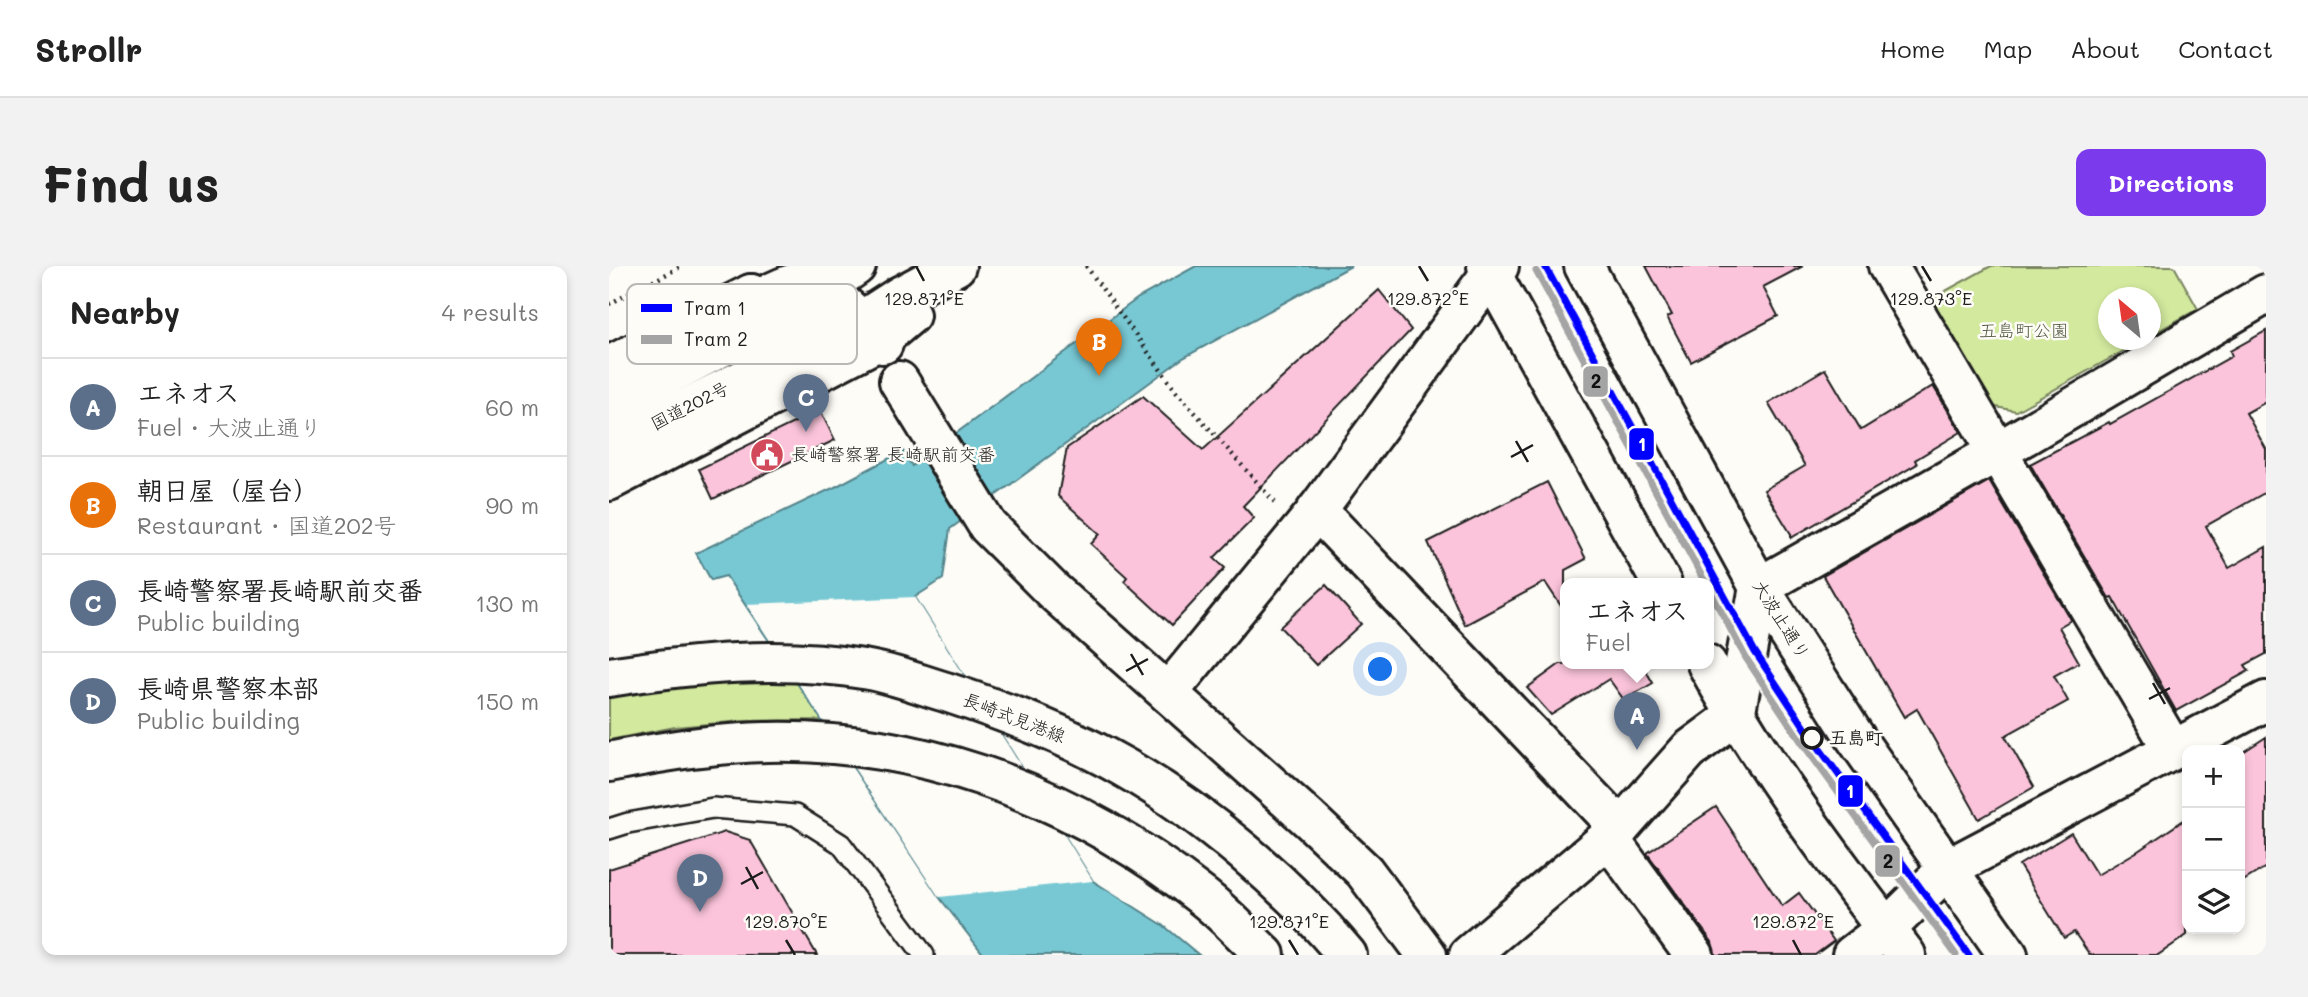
<!DOCTYPE html>
<html lang="en">
<head>
<meta charset="utf-8">
<style>
	body { margin:0; font-family:Mali,"Klee One",sans-serif; background:#f2f2f2; color:#222 }
	.controls { position:absolute; right:21px; bottom:21px; display:grid; overflow:hidden; border-radius:14px; box-shadow:0 4px 10px #0003 }
	.controls button { width:63px; height:63px; display:grid; place-items:center; padding:0; border:0; border-bottom:2px solid #e0e0e0; background:#fff; color:#222; font:35px sans-serif }
	.compass { position:absolute; left:1489px; top:21px; width:63px; height:63px; border-radius:50%; background:#fff; box-shadow:0 4px 10px #0003; rotate:331deg }
	.you { position:absolute; left:772px; top:404px; width:24px; height:24px; margin:-18px; border:5px solid #fff; border-radius:50%; background:#1a73e8; box-shadow:0 0 0 10px #1a73e833 }
	.badge { display:grid; place-items:center; width:46px; height:46px; border-radius:50%; background:#7c3aed; color:#fff; font-size:23px; font-weight:700 }
	.pin { position:absolute; translate:-50% -58px; filter:drop-shadow(0 2px 4px #0008) }
	.pin::after { content:''; position:absolute; top:37px; width:24px; height:21px; background:inherit; clip-path:polygon(0 0,100% 0,50% 100%) }
	.popup { position:absolute; left:951px; top:312px; width:154px; height:91px; box-sizing:border-box; display:grid; place-content:center; border-radius:14px; background:#fff; filter:drop-shadow(0 2px 5px #0005); font-size:23px; white-space:nowrap; color:#767676 }
	.popup b { font-size:26px; color:#222 }
	.popup::after { content:''; position:absolute; left:50%; top:100%; margin-left:-14px; border:14px solid transparent; border-top-color:#fff }
	.list { margin:0; padding:0; list-style:none }
	h2 { display:flex; justify-content:space-between; align-items:center; height:91px; margin:0; padding:0 28px; font-size:30px }
	h2 small { font-size:23px; font-weight:400; color:#767676 }
	.list li { display:grid; grid-template-columns:46px 1fr auto; gap:21px; align-items:center; box-sizing:border-box; height:98px; padding:0 28px; border-top:2px solid #e0e0e0 }
	.list b { display:block; font-size:26px; white-space:nowrap }
	.list p { margin:0; font-size:23px; white-space:nowrap; color:#767676 }
	.list em { font-size:23px; font-style:normal; color:#767676 }
	.icon { flex:none; width:38px; height:38px; fill:none; stroke:currentColor; stroke-width:2; stroke-linecap:round; stroke-linejoin:round }
	.map { position:relative; flex:none; width:1657px; height:689px; overflow:hidden; border-radius:14px }
	header { display:flex; align-items:center; gap:42px; box-sizing:border-box; height:98px; padding:0 35px; background:#fff; border-bottom:2px solid #e0e0e0 }
	header strong { font-size:33px }
	nav { display:flex; gap:38px; margin-inline-start:auto; font-size:24px }
	.intro { display:flex; align-items:center; justify-content:space-between; box-sizing:border-box; height:168px; padding:0 42px }
	h1 { margin:0; font-size:49px }
	.button { padding:18px 32px; border-radius:14px; background:#7c3aed; color:#fff; font-size:24px; font-weight:700 }
	main { display:flex; gap:42px; padding:0 42px }
	aside { flex:1; background:#fff; border-radius:14px; box-shadow:0 4px 10px #0003 }
	.map>svg:first-child { display:block }
	.green { fill:#d2e99e; stroke:#77825d; stroke-width:2 }
	.water { fill:#78c8d3; stroke:#53838a; stroke-width:2 }
	.pier { fill:#fdfcf7 }
	.building { fill:#fbc4da; stroke:#1c1c1c; stroke-width:2 }
	.lines { fill:none; stroke-linecap:round; stroke-linejoin:round }
	.lane-casing { stroke:#1c1c1c; stroke-width:24 }
	.street-casing { stroke:#1c1c1c; stroke-width:44 }
	.secondary-casing { stroke:#1c1c1c; stroke-width:44 }
	.highway-casing { stroke:#1c1c1c; stroke-width:44 }
	.path { stroke:#1c1c1c; stroke-width:4.5; stroke-dasharray:2 5; stroke-linecap:butt }
	.lane { stroke:#fdfcf7; stroke-width:19 }
	.street { stroke:#fdfcf7; stroke-width:38 }
	.secondary { stroke:#fdfcf7; stroke-width:38 }
	.highway { stroke:#fdfcf7; stroke-width:38 }
	.tram-1-casing { stroke:#fdfcf7; stroke-width:12 }
	.tram-2-casing { stroke:#fdfcf7; stroke-width:12 }
	.tram-1 { stroke:#00f; stroke-width:7 }
	.tram-2 { stroke:#a4a4a4; stroke-width:7 }
	.ticks { fill:none; stroke:#1c1c1c; stroke-width:2.5 }
	.stop-dot { fill:#fdfcf7; stroke:#1c1c1c; stroke-width:3.5 }
	.labels { text-anchor:middle; stroke-width:5; stroke-linejoin:round; paint-order:stroke }
	.park-label { font-size:18px; fill:#535a43; stroke:#fdfcf7 }
	.street-label { font-size:18px; fill:#1c1c1c; stroke:#fdfcf7 }
	.poi-label { font-size:18px; fill:#1c1c1c; stroke:#fdfcf7; text-anchor:start }
	.stop-label { font-size:18px; font-weight:bold; fill:#1c1c1c; stroke:#fdfcf7; text-anchor:start }
	.key { fill:#fdfcf7; stroke:#bab9b5; stroke-width:2 }
	.key-label { font-size:19px; fill:#1c1c1c }
	.ticks-label { font-size:18px; text-anchor:middle; fill:#1c1c1c; stroke:#fdfcf7; stroke-width:5; stroke-linejoin:round; paint-order:stroke }
	.line-badge { stroke:#fdfcf7; stroke-width:2.5 }
	.badge-label { font-size:19px; text-anchor:middle; font-weight:bold; fill:#fff }
	.pale-badge-label { font-size:19px; text-anchor:middle; font-weight:bold; fill:#111 }
</style>
</head>
<body>
<header>
<strong>Strollr</strong>
<nav><a>Home</a><a>Map</a><a>About</a><a>Contact</a></nav>
</header>
<div class="intro"><h1>Find us</h1><a class="button">Directions</a></div>
<main>
<aside>
<h2>Nearby<small>4 results</small></h2>
<ul class="list">
<li><span class="badge" style="background:#5c6f8a">A</span><div><b>エネオス</b><p>Fuel · 大波止通り</p></div><em>60 m</em></li>
<li><span class="badge" style="background:#e8710a">B</span><div><b>朝日屋（屋台）</b><p>Restaurant · 国道202号</p></div><em>90 m</em></li>
<li><span class="badge" style="background:#5c6f8a">C</span><div><b>長崎警察署長崎駅前交番</b><p>Public building</p></div><em>130 m</em></li>
<li><span class="badge" style="background:#5c6f8a">D</span><div><b>長崎県警察本部</b><p>Public building</p></div><em>150 m</em></li>
</ul>
</aside>
<div class="map">
<svg width="1657" height="689" viewBox="0 0 1657 689">
	<rect width="100%" height="100%" fill="#fdfcf7"/>
	<filter id="ink" filterUnits="userSpaceOnUse"><feTurbulence type="fractalNoise" baseFrequency=".0143" numOctaves="2"/><feDisplacementMap in="SourceGraphic" scale="14" xChannelSelector="R" yChannelSelector="G"/><feConvolveMatrix kernelMatrix="1 2 1 2 8 2 1 2 1" color-interpolation-filters="sRGB"/></filter>
	<g filter="url(#ink)">
		<!-- green -->
		<g class="green">
			<path d="M 1382,0 L 1565,0 L 1589,43 L 1542,69 L 1542,32 L 1500,32 L 1500,74 L 1534,74 L 1407,145 L 1382,140 L 1322,33 Z"/>
			<path d="M 183,409 L 213,454 L 133,455 L 66,461 L 0,474 L 0,427 Z"/>
		</g>
		<!-- water -->
		<path class="water" d="M 587,0 L 742,0 L 574,92 L 341,263 L 334,313 L 306,331 L 484,615 L 554,659 L 590,689 L 375,689 L 330,631 L 117,310 L 102,314 L 87,287 L 228,220 L 294,185 L 303,200 L 529,32 Z"/>
		<!-- pier -->
		<path class="pier" d="M 306,331 L 484,615 L 330,631 L 137,338 Z"/>
		<!-- building -->
		<g class="building">
			<path d="M 1037,0 L 1194,0 L 1154,21 L 1169,50 L 1082,96 L 1058,51 L 1063,49 Z"/>
			<path d="M 770,24 L 802,64 L 634,240 L 645,252 L 605,292 L 616,302 L 563,359 L 515,315 L 518,311 L 482,278 L 491,268 L 449,230 L 458,182 L 534,130 L 594,184 Z"/>
			<path d="M 1657,65 L 1657,136 L 1637,147 L 1657,183 L 1657,226 L 1597,260 L 1620,302 L 1657,281 L 1657,388 L 1636,399 L 1640,405 L 1567,445 L 1503,331 L 1500,332 L 1421,198 L 1500,156 L 1501,158 L 1623,90 L 1621,85 Z"/>
			<path d="M 1216,103 L 1252,164 L 1324,120 L 1352,166 L 1306,194 L 1308,198 L 1182,272 L 1182,268 L 1155,224 L 1196,200 L 1159,137 Z"/>
			<path d="M 211,144 L 226,174 L 104,233 L 90,203 Z"/>
			<path d="M 1380,215 L 1462,354 L 1450,361 L 1470,396 L 1445,410 L 1459,435 L 1396,470 L 1425,521 L 1370,553 L 1308,443 L 1295,451 L 1214,310 Z"/>
			<path d="M 938,216 L 977,293 L 956,304 L 956,346 L 936,316 L 856,359 L 819,276 Z"/>
			<path d="M 717,319 L 752,358 L 707,399 L 671,361 Z"/>
			<path d="M 951,398 L 1033,398 L 1044,417 L 1015,434 L 1000,413 L 942,449 L 918,422 Z"/>
			<path d="M 1657,471 L 1657,601 L 1631,617 L 1631,488 Z"/>
			<path d="M 1107,541 L 1173,640 L 1190,627 L 1225,675 L 1206,689 L 1106,689 L 1103,676 L 1038,587 Z"/>
			<path d="M 1578,552 L 1578,669 L 1549,689 L 1481,689 L 1465,666 L 1455,672 L 1410,599 L 1462,567 L 1488,609 L 1529,585 Z"/>
			<path d="M 116,566 L 141,574 L 208,689 L 0,689 L 0,603 Z"/>
		</g>
		<g class="lines">
			<!-- lane casing -->
			<g class="lane-casing">
				<path id="lane" d="M 0,563 L 19,557 L 104,542 L 186,549 L 232,578 L 315,689"/>
			</g>
			<!-- street casing -->
			<g class="street-casing">
				<g id="street">
					<path d="M 1279,0 L 1564,484"/>
					<path d="M 708,244 L 1011,562"/>
					<path d="M 999,571 L 1085,689"/>
					<path d="M 1243,689 L 1277,663 L 1338,603 L 1657,435"/>
				</g>
			</g>
			<!-- secondary casing -->
			<g class="secondary-casing">
				<g id="secondary">
					<path d="M 142,28 L 146,35 C 166,25 196,6 218,20 C 225,25 229,35 236,40 C 253,55 261,59 274,78"/>
					<path d="M 0,100 L 142,28"/>
					<path d="M 290,115 L 379,260 L 443,324 L 700,553 L 755,605 L 818,689"/>
					<path d="M 0,215 L 271,74 L 301,49 L 291,30"/>
					<path d="M 0,411 C 84,398 169,389 254,403 C 283,407 312,419 340,427 C 400,447 461,470 516,502 C 595,547 680,619 738,689"/>
					<path d="M 559,427 L 703,251 L 882,7 L 890,0"/>
					<path d="M 0,496 C 40,488 80,481 121,478 C 293,463 460,525 594,631 C 616,648 636,670 656,689"/>
					<path d="M 860,689 L 1011,562 L 1080,484 L 1126,450 L 1150,321 L 1388,186 L 1657,28"/>
				</g>
			</g>
			<!-- highway casing -->
			<g class="highway-casing">
				<g id="highway">
					<path d="M 878,0 L 1053,318"/>
					<path d="M 975,0 L 1150,321 L 1246,471 L 1399,689"/>
					<path d="M 0,140 L 153,60 L 151,53 L 218,20 L 247,0"/>
					<path d="M 0,180 L 254,54 L 291,30 L 347,0"/>
					<path d="M 1098,398 C 1154,501 1226,596 1297,689"/>
				</g>
			</g>
			<!-- path -->
			<g class="path">
				<path d="M 477,0 L 567,125 L 669,240"/>
				<path d="M 0,38 L 73,0"/>
			</g>
			<!-- lane -->
			<use href="#lane" class="lane"/>
			<!-- street -->
			<use href="#street" class="street"/>
			<!-- secondary -->
			<use href="#secondary" class="secondary"/>
			<!-- highway -->
			<use href="#highway" class="highway"/>
			<!-- tram-1 casing -->
			<g class="tram-1-casing">
				<path id="tram-1" d="M 936,0 L 1146,386 L 1203,472 L 1360,689"/>
			</g>
			<!-- tram-2 casing -->
			<g class="tram-2-casing">
				<g id="tram-2">
					<path d="M 927,5 L 1097,318"/>
					<path d="M 1100,323 L 1137,392 L 1194,478 L 1347,689"/>
				</g>
			</g>
			<!-- tram-1 -->
			<use href="#tram-1" class="tram-1"/>
			<!-- tram-2 -->
			<use href="#tram-2" class="tram-2"/>
		</g>
	</g>
	<!-- ticks -->
	<path class="ticks" d="M 307,0 L 315,15M 810,0 L 819,15M 1313,0 L 1322,15M 907,175 L 919,196M 902,191 L 924,179M 522,388 L 534,409M 517,405 L 539,393M 1544,417 L 1556,438M 1540,433 L 1561,422M 137,601 L 149,623M 132,618 L 154,606M 177,674 L 186,689M 680,674 L 689,689M 1184,674 L 1192,689"/>
	<!-- icons -->
	<defs>
		<g id="civic-disc" transform="scale(1.75)"><circle r="9.5" fill="#d1495b" stroke="#fdfcf7"/><path d="M-.6-6.5H3V-4.5H.6V-3L4-1V1h2V6H-6V1h2V-1L-.6-3ZM-1.2 2.5V6h2.4V2.5Z" fill="#fff"/></g>
	</defs>
	<g fill-rule="evenodd">
		<use href="#civic-disc" x="158" y="189"/>
	</g>
	<!-- markers -->
	<circle class="stop-dot" cx="1203" cy="472" r="10"/>
	<g class="labels">
		<!-- park labels -->
		<g class="park-label">
			<text x="1415" y="71">五島町公園</text>
		</g>
		<!-- street labels -->
		<g class="street-label">
			<text transform="translate(81 140) rotate(-27)" y="6">国道202号</text>
			<text transform="translate(1172 354) rotate(58)" y="6">大波止通り</text>
			<text transform="translate(405 452) rotate(21)" y="6">長崎式見港線</text>
		</g>
		<!-- poi labels -->
		<g class="poi-label">
			<text x="182" y="195">長崎警察署 長崎駅前交番</text>
		</g>
		<!-- stop labels -->
		<g class="stop-label">
			<text x="1220" y="478">五島町</text>
		</g>
	</g>
	<!-- legend -->
	<rect x="18" y="18" width="230" height="80" rx="10" class="key"/>
	<rect x="32" y="38" width="31" height="8" fill="#00f"/>
	<rect x="32" y="69" width="31" height="9" fill="#a4a4a4"/>
	<g class="key-label">
		<text x="75" y="49">Tram 1</text>
		<text x="75" y="80">Tram 2</text>
	</g>
	<g class="ticks-label">
		<text x="315" y="39">129.871°E</text>
		<text x="819" y="39">129.872°E</text>
		<text x="1322" y="39">129.873°E</text>
		<text x="177" y="662">129.870°E</text>
		<text x="680" y="662">129.871°E</text>
		<text x="1184" y="662">129.872°E</text>
	</g>
	<g class="line-badge">
		<rect x="973" y="99" width="27" height="33" rx="7" fill="#a4a4a4"/>
		<rect x="1019" y="161" width="27" height="34" rx="7" fill="#00f"/>
		<rect x="1228" y="508" width="27" height="34" rx="7" fill="#00f"/>
		<rect x="1265" y="578" width="27" height="34" rx="7" fill="#a4a4a4"/>
	</g>
	<g class="badge-label">
		<text x="1033" y="185">1</text>
		<text x="1241" y="532">1</text>
	</g>
	<g class="pale-badge-label">
		<text x="987" y="122">2</text>
		<text x="1279" y="602">2</text>
	</g>
</svg>
<div class="controls">
<button>+</button>
<button>−</button>
<button><svg class="icon" aria-label="layers" viewBox="0 0 24 24"><path d="M12 4l9 5-9 5-9-5zM3 14l9 5 9-5"/></svg></button>
</div>
<svg class="compass" viewBox="-18 -18 36 36"><path d="M0-13l5 13h-10z" fill="#e53935"/><path d="M0 13l5-13h-10z" fill="#767676"/></svg>
<div class="you"></div>
<div class="pin badge" style="left:1028px;top:484px;background:#5c6f8a">A</div>
<div class="popup"><b>エネオス</b>Fuel</div>
<div class="pin badge" style="left:490px;top:110px;background:#e8710a">B</div>
<div class="pin badge" style="left:197px;top:166px;background:#5c6f8a">C</div>
<div class="pin badge" style="left:91px;top:646px;background:#5c6f8a">D</div>
</div>
</main>
</body>
</html>
